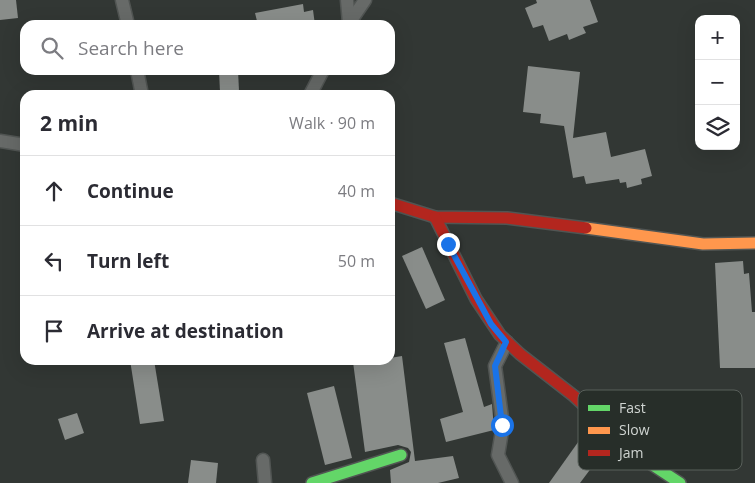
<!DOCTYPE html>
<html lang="en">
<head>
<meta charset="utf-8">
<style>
	body { margin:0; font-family:"Open Sans",sans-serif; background:#f2f2f3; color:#2b2b33 }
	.controls { position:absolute; right:15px; top:15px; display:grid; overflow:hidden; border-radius:10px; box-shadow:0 5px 20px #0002 }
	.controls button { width:45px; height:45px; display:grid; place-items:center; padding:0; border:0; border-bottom:1px solid #e1e1e2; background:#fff; color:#2b2b33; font:25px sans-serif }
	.stop { position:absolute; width:15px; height:15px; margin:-11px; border:4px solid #1a73e8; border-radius:50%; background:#fff }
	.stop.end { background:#1a73e8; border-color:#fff; box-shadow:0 1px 5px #0008 }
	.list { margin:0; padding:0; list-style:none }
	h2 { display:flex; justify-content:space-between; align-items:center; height:65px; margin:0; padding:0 20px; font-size:21px }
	h2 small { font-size:16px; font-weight:400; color:#7c7c81 }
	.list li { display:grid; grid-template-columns:32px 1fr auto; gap:15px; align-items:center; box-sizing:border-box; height:70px; padding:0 20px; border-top:1px solid #e1e1e2 }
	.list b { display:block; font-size:19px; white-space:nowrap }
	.list em { font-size:16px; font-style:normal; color:#7c7c81 }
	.icon { flex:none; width:28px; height:28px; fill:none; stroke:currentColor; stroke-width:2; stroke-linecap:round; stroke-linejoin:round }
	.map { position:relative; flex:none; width:755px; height:483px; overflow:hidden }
	.search { position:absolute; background:#fff; box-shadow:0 5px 20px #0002; left:20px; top:20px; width:375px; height:55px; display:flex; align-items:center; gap:12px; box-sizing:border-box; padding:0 18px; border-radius:15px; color:#7c7c81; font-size:19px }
	.panel { position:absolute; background:#fff; box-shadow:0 5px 20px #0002; left:20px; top:90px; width:375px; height:275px; border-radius:15px }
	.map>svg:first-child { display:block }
	.building { fill:#898d8a }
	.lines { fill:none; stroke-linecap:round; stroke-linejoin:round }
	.street-casing { stroke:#515553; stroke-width:15 }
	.fast-casing { stroke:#515553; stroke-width:14 }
	.slow-casing { stroke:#515553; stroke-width:14 }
	.jam-casing { stroke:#515553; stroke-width:14 }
	.street { stroke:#676a68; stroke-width:12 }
	.fast { stroke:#63d668; stroke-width:11 }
	.slow { stroke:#ff974d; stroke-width:11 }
	.jam { stroke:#b3261e; stroke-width:11 }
	.route { stroke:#1a73e8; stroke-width:6 }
	.key { fill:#272e29; stroke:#59605b; stroke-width:1 }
	.key-label { font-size:14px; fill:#cfd4d1 }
</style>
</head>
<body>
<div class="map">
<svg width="755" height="483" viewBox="0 0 755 483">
	<rect width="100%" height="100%" fill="#323734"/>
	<!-- building -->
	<g class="building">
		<path d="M 0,0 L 16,0 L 18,18 L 0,20 Z"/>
		<path d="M 536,0 L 590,0 L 598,22 L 583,27 L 586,33 L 569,40 L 567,34 L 549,41 L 543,25 L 533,28 L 525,8 L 537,3 Z"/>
		<path d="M 303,4 L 304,12 L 313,10 L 315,25 L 258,25 L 255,13 Z"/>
		<path d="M 528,66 L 580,72 L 573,138 L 606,132 L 611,157 L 645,149 L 652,176 L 641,179 L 642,184 L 627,188 L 626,182 L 620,183 L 619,179 L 586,184 L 584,176 L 573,178 L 564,126 L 540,123 L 541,114 L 523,112 Z"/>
		<path d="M 219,70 L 238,70 L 239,91 L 220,92 Z"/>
		<path d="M 422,247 L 445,300 L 426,309 L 402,256 Z"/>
		<path d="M 743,261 L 744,274 L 749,273 L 752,312 L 755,312 L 755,368 L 720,368 L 715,263 Z"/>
		<path d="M 465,338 L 484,407 L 492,404 L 494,430 L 446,442 L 440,419 L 463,412 L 444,343 Z"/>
		<path d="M 402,356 L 415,461 L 453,456 L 459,478 L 438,483 L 391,483 L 390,470 L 409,462 L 411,452 L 408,448 L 398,445 L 365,452 L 353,362 L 390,360 L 390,358 Z"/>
		<path d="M 130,360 L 154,360 L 164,421 L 140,424 Z"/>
		<path d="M 334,386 L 352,458 L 325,465 L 307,393 Z"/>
		<path d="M 77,413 L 84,433 L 65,440 L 58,419 Z"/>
		<path d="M 581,438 L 602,452 L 589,471 L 580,483 L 549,483 Z"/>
		<path d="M 191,460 L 218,463 L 216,483 L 188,483 Z"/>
	</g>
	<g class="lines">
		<!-- street casing -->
		<g class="street-casing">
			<g id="street">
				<path d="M 122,0 L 128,25"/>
				<path d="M 347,0 L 349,23"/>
				<path d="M 348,25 L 365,0"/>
				<path d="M 137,70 L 142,95"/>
				<path d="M 310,95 L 323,70"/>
				<path d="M 0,141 L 25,145"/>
				<path d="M 507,342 L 495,366 L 503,425 L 498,455 L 512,483"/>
				<path d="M 263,460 L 265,483"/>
			</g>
		</g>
		<!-- fast casing -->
		<g class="fast-casing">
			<g id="fast">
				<path d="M 601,421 L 651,464 L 680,483"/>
				<path d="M 312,483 L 401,455"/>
			</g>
		</g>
		<!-- slow casing -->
		<g class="slow-casing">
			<path id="slow" d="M 586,228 L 703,244 L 755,243"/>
		</g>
		<!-- jam casing -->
		<g class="jam-casing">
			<g id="jam">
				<path d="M 390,203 L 435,217 L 507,218 L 586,228"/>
				<path d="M 435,217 L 476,299 L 500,335 L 520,354 L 574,396 L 601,421"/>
			</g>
		</g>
		<!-- street -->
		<use href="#street" class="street"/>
		<!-- fast -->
		<use href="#fast" class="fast"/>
		<!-- slow -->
		<use href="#slow" class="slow"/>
		<!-- jam -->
		<use href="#jam" class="jam"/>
	</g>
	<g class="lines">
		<!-- route -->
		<path class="route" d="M 448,244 L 491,324 L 506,342 L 495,366 L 502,425"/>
	</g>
	<!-- legend -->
	<rect x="578" y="390" width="164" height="80" rx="8" class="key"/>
	<rect x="588" y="405" width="22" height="6" fill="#63d668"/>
	<rect x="588" y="427" width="22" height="7" fill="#ff974d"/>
	<rect x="588" y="450" width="22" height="6" fill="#b3261e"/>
	<g class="key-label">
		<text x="619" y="413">Fast</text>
		<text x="619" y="435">Slow</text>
		<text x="619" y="458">Jam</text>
	</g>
</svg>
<div class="controls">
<button>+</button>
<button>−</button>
<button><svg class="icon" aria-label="layers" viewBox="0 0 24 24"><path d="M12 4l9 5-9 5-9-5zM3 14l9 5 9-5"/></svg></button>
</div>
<div class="stop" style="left:502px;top:425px"></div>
<div class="stop end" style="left:448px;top:244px"></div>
<div class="search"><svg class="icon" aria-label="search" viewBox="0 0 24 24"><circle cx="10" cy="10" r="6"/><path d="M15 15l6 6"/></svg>Search here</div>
<section class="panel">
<h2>2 min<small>Walk · 90 m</small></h2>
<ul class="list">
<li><svg class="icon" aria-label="ahead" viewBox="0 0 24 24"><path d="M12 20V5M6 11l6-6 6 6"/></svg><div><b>Continue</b></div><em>40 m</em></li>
<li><svg class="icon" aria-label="left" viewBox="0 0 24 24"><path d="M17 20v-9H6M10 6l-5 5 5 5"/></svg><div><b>Turn left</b></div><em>50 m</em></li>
<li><svg class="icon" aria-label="arrive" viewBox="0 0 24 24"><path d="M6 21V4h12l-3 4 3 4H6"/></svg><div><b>Arrive at destination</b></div></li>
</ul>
</section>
</div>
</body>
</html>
